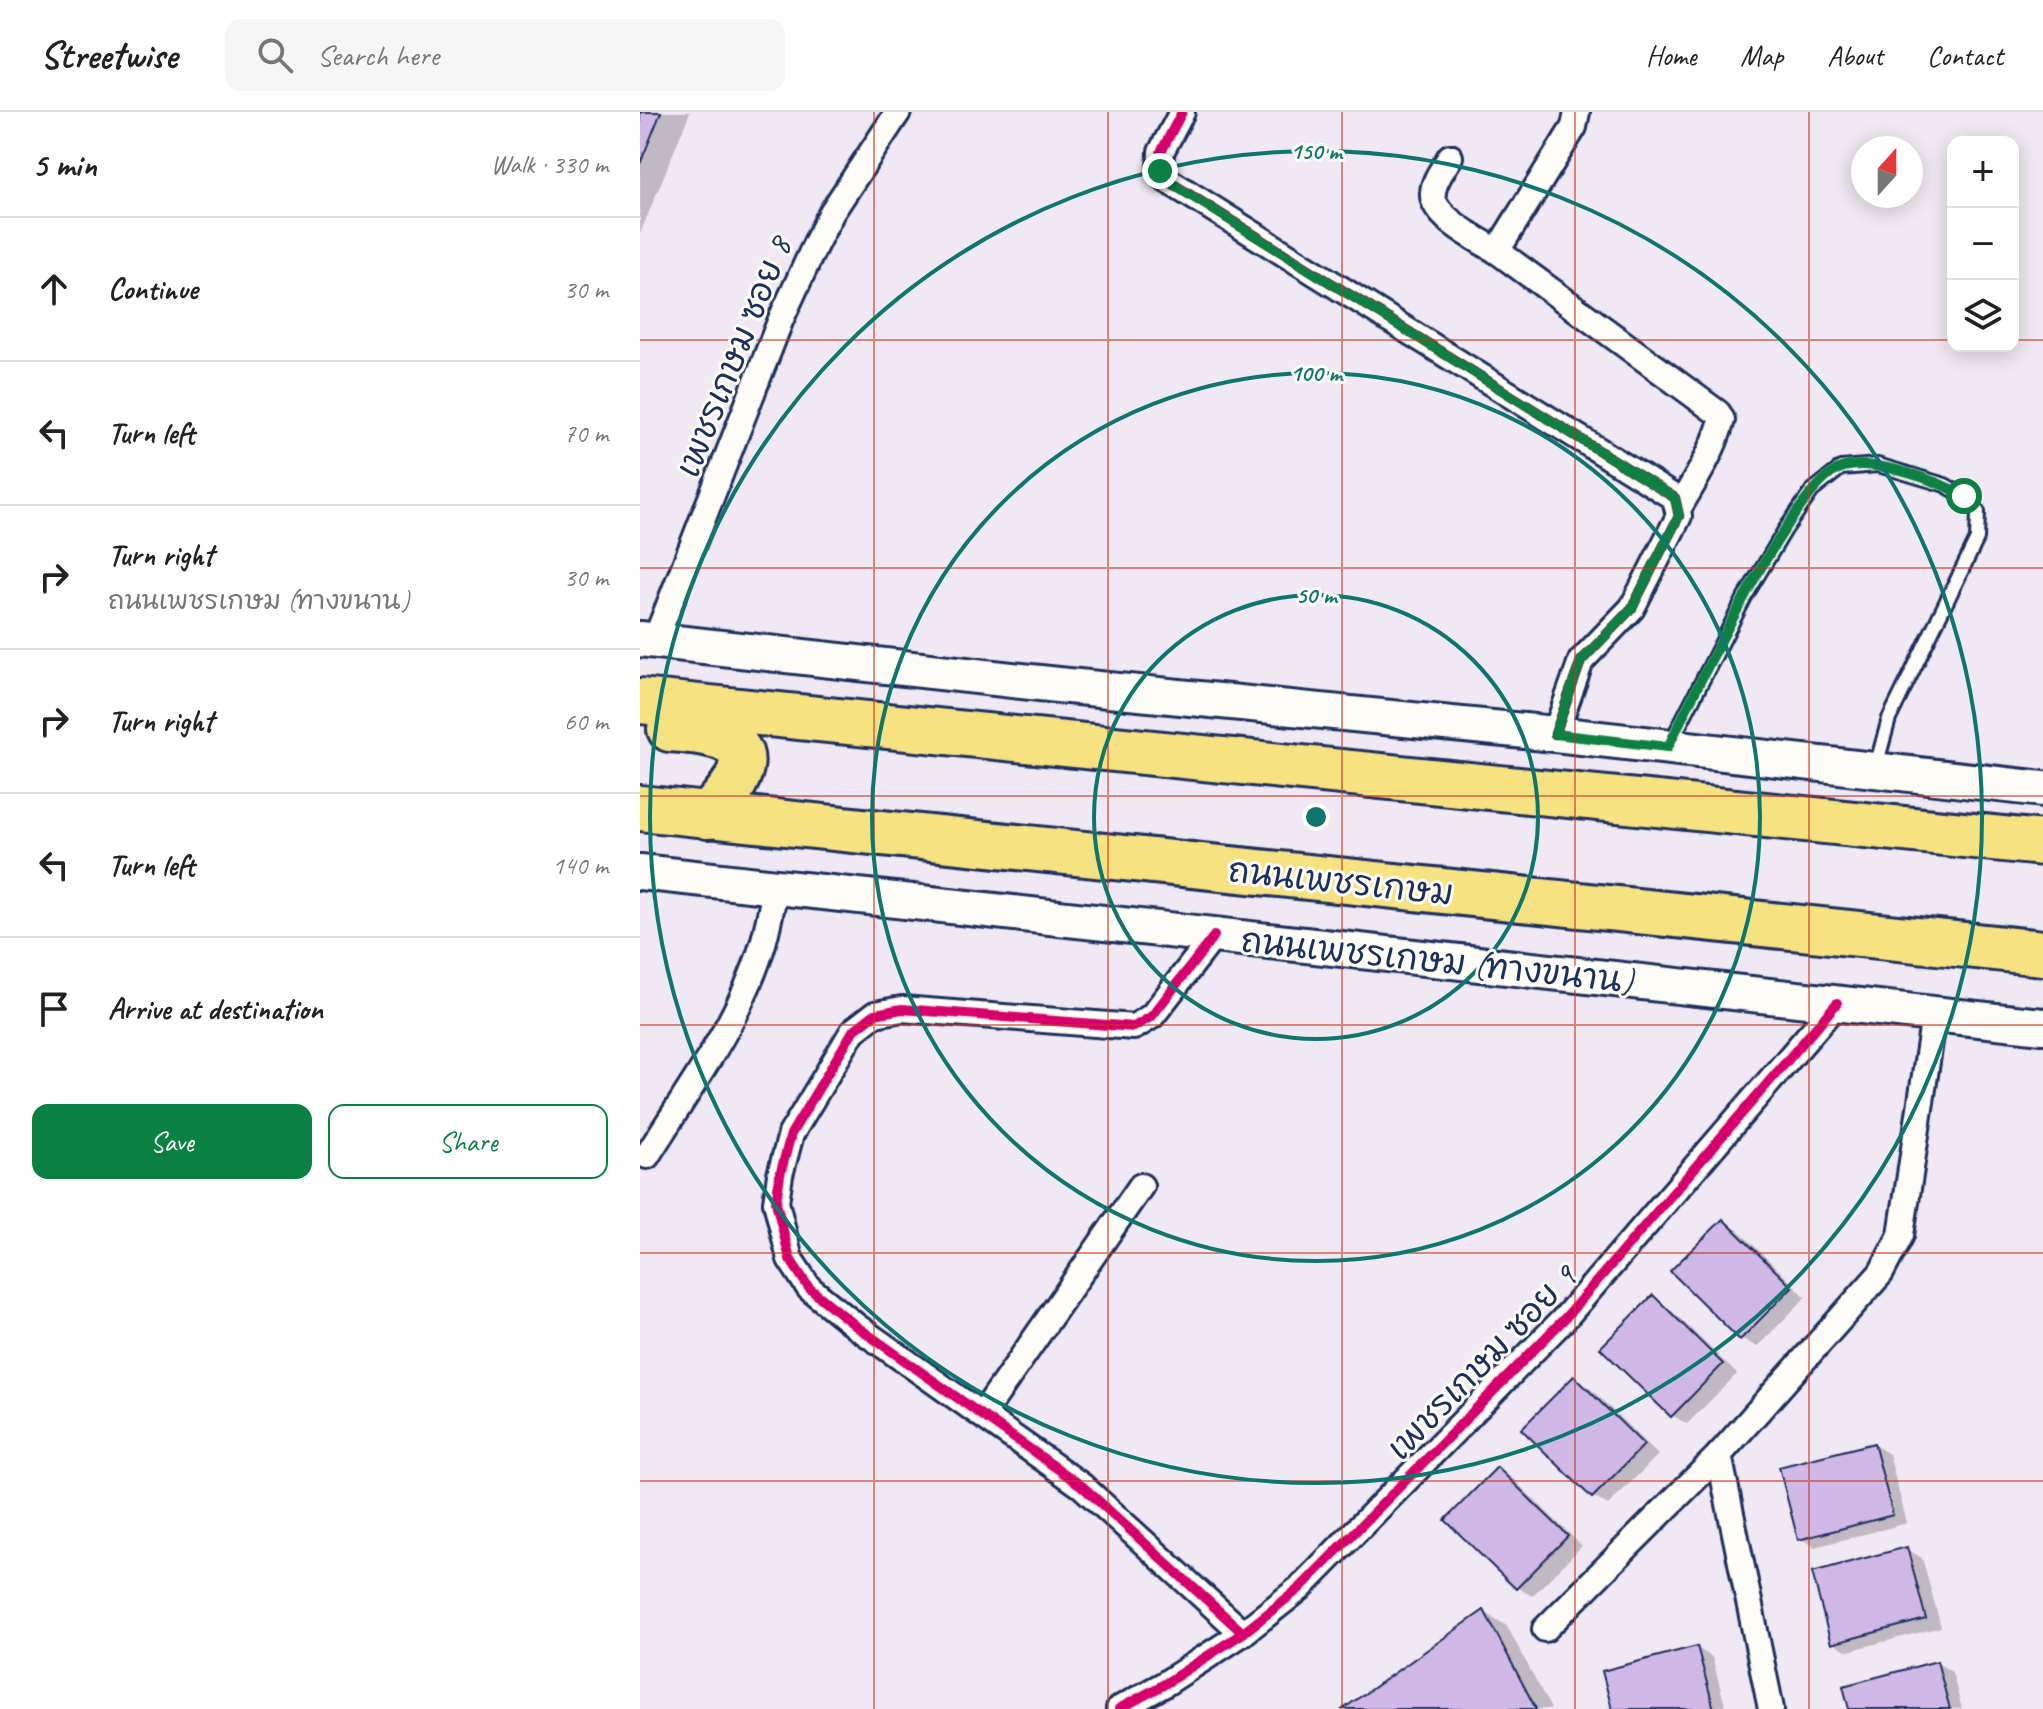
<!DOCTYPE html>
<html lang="en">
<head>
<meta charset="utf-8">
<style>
	body { margin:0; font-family:Caveat,"Playpen Sans Thai",sans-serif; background:#f6f6f6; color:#222 }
	.controls { position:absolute; right:24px; top:24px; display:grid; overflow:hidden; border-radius:16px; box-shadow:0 4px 20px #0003 }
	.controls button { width:72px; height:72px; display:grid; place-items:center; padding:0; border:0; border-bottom:2px solid #e0e0e0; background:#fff; color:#222; font:40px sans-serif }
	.compass { position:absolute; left:1211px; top:24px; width:72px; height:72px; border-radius:50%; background:#fff; box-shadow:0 4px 20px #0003; rotate:21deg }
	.stop { position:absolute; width:24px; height:24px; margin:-18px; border:6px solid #0b8043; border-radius:50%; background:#fff }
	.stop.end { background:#0b8043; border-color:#fff; box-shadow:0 2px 8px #0008 }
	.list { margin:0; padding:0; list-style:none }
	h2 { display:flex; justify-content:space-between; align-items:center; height:104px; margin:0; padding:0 32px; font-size:34px }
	h2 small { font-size:26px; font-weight:400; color:#767676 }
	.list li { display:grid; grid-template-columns:52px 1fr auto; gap:24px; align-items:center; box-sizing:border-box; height:144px; padding:0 32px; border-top:2px solid #e0e0e0 }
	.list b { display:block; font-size:30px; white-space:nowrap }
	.list p { margin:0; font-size:26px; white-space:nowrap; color:#767676 }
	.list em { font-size:26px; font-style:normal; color:#767676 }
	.actions { display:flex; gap:16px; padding:24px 32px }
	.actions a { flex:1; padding:18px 0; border:2px solid #0b8043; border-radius:16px; text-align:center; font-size:28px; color:#0b8043 }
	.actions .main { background:#0b8043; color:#fff }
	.icon { flex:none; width:44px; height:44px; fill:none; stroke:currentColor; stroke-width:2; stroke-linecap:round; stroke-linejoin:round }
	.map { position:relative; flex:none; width:1403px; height:1597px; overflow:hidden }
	header { display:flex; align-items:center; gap:48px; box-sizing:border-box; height:112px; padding:0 40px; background:#fff; border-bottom:2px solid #e0e0e0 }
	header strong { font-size:38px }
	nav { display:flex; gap:44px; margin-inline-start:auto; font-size:28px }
	.search { width:560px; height:72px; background:#f6f6f6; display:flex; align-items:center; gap:20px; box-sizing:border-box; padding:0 28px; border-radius:16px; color:#767676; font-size:30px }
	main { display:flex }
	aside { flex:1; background:#fff }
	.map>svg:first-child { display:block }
	.shadow { fill:#0003 }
	.building { fill:#d0b8e7; stroke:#1b2f5e; stroke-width:2 }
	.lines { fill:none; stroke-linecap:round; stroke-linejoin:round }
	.lane-casing { stroke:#1b2f5e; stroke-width:18 }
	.street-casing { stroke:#1b2f5e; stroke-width:30 }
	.secondary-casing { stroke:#1b2f5e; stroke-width:40 }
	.highway-casing { stroke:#1b2f5e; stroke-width:50 }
	.lane { stroke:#fdfcf7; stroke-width:12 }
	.street { stroke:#fdfcf7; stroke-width:24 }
	.secondary { stroke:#fdfcf7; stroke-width:34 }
	.highway { stroke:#f7e281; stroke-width:44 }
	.cycleway-casing { stroke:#fdfcf7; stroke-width:15 }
	.cycleway { stroke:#d6006c; stroke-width:10 }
	.route { stroke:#0b8043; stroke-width:10 }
	.grid { fill:none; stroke:#c8321e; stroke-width:2; stroke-opacity:0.55 }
	.ring { fill:none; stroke:#0f766e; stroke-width:4 }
	.labels { text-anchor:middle; stroke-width:6; stroke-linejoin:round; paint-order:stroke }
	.street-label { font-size:34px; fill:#1b2f5e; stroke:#fdfcf7 }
	.centre { fill:#0f766e; stroke:#fdfcf7; stroke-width:4 }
	.ring-label { font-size:24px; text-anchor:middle; font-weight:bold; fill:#0f766e; stroke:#fdfcf7; stroke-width:6; stroke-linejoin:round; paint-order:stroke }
</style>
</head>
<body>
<header>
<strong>Streetwise</strong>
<div class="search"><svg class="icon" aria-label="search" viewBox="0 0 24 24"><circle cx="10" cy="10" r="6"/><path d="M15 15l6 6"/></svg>Search here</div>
<nav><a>Home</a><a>Map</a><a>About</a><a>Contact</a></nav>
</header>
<main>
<aside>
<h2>5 min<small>Walk · 330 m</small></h2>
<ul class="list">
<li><svg class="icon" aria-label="ahead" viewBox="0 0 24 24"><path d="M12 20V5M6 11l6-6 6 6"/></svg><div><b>Continue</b></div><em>30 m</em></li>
<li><svg class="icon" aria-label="left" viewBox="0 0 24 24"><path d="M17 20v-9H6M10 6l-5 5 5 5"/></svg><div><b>Turn left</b></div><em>70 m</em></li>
<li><svg class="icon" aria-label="right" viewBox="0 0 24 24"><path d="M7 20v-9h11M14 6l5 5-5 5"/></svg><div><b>Turn right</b><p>ถนนเพชรเกษม (ทางขนาน)</p></div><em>30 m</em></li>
<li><svg class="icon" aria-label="right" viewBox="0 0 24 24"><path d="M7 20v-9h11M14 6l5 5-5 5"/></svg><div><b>Turn right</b></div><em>60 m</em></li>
<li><svg class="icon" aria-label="left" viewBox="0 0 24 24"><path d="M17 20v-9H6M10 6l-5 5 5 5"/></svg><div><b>Turn left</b></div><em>140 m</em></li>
<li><svg class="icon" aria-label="arrive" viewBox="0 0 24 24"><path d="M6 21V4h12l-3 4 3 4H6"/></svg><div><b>Arrive at destination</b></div></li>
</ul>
<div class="actions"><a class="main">Save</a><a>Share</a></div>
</aside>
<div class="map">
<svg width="1403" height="1597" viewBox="0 0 1403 1597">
	<rect width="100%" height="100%" fill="#f0e8f2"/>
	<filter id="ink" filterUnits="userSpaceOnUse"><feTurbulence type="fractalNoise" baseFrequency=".0125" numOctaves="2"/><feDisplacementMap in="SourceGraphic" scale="16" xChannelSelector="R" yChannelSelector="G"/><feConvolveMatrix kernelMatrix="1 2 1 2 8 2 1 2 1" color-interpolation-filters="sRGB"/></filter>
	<g filter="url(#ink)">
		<!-- shadow -->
		<g class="shadow">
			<path d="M 0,0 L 50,0 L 0,122 Z"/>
			<path d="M 1083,1109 L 1098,1118 L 1166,1185 L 1117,1235 L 1101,1226 Z"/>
			<path d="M 1013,1186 L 1028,1195 L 1097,1262 L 1047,1312 L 1032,1303 Z"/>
			<path d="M 934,1267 L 949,1275 L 1018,1343 L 968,1393 L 953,1385 Z"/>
			<path d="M 1234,1333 L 1249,1342 L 1267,1411 L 1175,1435 L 1160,1426 Z"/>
			<path d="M 858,1358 L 873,1367 L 942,1434 L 892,1484 L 877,1475 Z"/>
			<path d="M 1267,1437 L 1282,1446 L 1301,1515 L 1208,1539 L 1193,1531 Z"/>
			<path d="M 844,1500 L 867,1514 L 911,1597 L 706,1597 Z"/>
			<path d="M 1057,1536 L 1072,1545 L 1086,1597 L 974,1597 Z"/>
			<path d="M 1297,1551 L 1312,1560 L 1322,1597 L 1211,1597 Z"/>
		</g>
		<!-- building -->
		<g class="building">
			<path d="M 0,0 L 21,0 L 0,52 Z"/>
			<path d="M 1083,1107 L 1152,1175 L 1100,1228 L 1030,1159 Z"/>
			<path d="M 1013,1183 L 1083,1252 L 1031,1305 L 960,1236 Z"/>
			<path d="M 934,1264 L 1004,1333 L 952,1386 L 881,1317 Z"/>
			<path d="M 1234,1331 L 1253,1403 L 1158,1428 L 1139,1355 Z"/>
			<path d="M 857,1355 L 928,1424 L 876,1477 L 805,1408 Z"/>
			<path d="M 1267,1435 L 1286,1507 L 1191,1532 L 1172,1460 Z"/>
			<path d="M 844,1498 L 896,1597 L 703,1597 Z"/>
			<path d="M 1057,1534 L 1074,1597 L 972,1597 L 962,1559 Z"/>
			<path d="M 1297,1549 L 1310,1597 L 1209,1597 L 1203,1574 Z"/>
		</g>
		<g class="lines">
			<!-- lane casing -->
			<g class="lane-casing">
				<path id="lane" d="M 1030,632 L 1105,485 L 1145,418 L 1172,379 L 1201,356 L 1238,353 L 1305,373 L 1324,384 L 1338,400 L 1337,427 L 1249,607 L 1236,654"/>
			</g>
			<!-- street casing -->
			<g class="street-casing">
				<g id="street">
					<path d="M 542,0 L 521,40 L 520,59 L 527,68 L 1035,386 L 1039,404 L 992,496 L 941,549 L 915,622"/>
					<path d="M 937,0 L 934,15 L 857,139 L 1078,301 L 1082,308 C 1073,340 1055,369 1038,397"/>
					<path d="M 810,45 C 804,56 794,68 793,80 C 790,104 839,128 857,139"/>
					<path d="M 15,529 L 141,207 L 176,131 L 192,100 L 258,0"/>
					<path d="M 574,824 L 512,904 L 494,915 L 262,897 L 235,902 L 213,919 L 151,1022 L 140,1063 L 136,1090 L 150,1147 L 169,1176 L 216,1214 L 442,1374 L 603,1521"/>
					<path d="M 7,1044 C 48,978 99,910 122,835 C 128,816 131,795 136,775"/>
					<path d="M 342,1303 L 501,1074"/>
					<path d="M 1079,1343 L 1131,1597"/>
					<path d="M 905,1517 L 1079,1343 L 1241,1161 L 1261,1123 L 1294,903"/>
					<path d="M 479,1597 L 523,1573 L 603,1521 L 660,1476 L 925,1206 L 1197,891"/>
				</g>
			</g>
			<!-- secondary casing -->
			<g class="secondary-casing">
				<g id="secondary">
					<path d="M 0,527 L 418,573 L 915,622 L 1403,677"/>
					<path d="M 0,760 L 1403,914"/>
				</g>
			</g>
			<!-- highway casing -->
			<g class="highway-casing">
				<g id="highway">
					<path d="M 0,589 L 1403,731"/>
					<path d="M 30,617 C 52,619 108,620 101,655 C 97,674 80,689 68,704"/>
					<path d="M 0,696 L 1403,841"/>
				</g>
			</g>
			<!-- lane -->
			<use href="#lane" class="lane"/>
			<!-- street -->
			<use href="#street" class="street"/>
			<!-- secondary -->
			<use href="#secondary" class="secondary"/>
			<!-- highway -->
			<use href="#highway" class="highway"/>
			<!-- cycleway casing -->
			<g class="cycleway-casing">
				<g id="cycleway">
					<path d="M 542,0 L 521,40 L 520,59 L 527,68 L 1035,386 L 1039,404 L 992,496 L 941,549 L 915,622"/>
					<path d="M 574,824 L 512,904 L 494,915 L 262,897 L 235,902 L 213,919 L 151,1022 L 140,1063 L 136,1090 L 150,1147 L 169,1176 L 216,1214 L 442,1374 L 603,1521"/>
					<path d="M 479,1597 L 523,1573 L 603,1521 L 660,1476 L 925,1206 L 1197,891"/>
				</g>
			</g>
			<!-- cycleway -->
			<use href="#cycleway" class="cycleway"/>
		</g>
	</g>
	<g class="lines" filter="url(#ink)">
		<!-- route -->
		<path class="route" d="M 520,59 L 537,75 L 1035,386 L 1039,404 L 992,496 L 941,549 L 915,622 L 1028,635 C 1054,582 1152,374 1201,356 C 1233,345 1297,368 1324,384"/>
	</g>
	<!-- grid -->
	<path class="grid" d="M 234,0 L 234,1597M 468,0 L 468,1597M 702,0 L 702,1597M 935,0 L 935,1597M 1169,0 L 1169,1597M 0,228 L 1313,228M 1373,228 L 1403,228M 0,456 L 1403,456M 0,684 L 1403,684M 0,913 L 1403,913M 0,1141 L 1403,1141M 0,1369 L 1403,1369"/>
	<!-- distance rings -->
	<g class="ring">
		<circle cx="676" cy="705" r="222"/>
		<circle cx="676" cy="705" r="444"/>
		<circle cx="676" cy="705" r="666"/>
	</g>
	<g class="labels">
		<!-- street labels -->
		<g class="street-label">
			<text transform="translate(93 245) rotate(-68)" y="12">เพชรเกษม ซอย 8</text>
			<text transform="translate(701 769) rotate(6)" y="12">ถนนเพชรเกษม</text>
			<text transform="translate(797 848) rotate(6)" y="12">ถนนเพชรเกษม (ทางขนาน)</text>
			<text transform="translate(841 1250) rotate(-46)" y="12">เพชรเกษม ซอย 9</text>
		</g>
	</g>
	<circle cx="676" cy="705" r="12" class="centre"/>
	<g class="ring-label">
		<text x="676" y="47">150 m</text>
		<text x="676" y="269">100 m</text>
		<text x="676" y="491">50 m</text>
	</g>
</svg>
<div class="controls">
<button>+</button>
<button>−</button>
<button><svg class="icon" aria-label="layers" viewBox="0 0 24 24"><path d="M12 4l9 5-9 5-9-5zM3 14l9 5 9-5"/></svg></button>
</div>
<svg class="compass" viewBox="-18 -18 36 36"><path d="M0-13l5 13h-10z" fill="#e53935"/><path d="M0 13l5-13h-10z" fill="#767676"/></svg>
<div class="stop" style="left:1324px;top:384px"></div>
<div class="stop end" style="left:520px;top:59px"></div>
</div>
</main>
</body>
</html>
